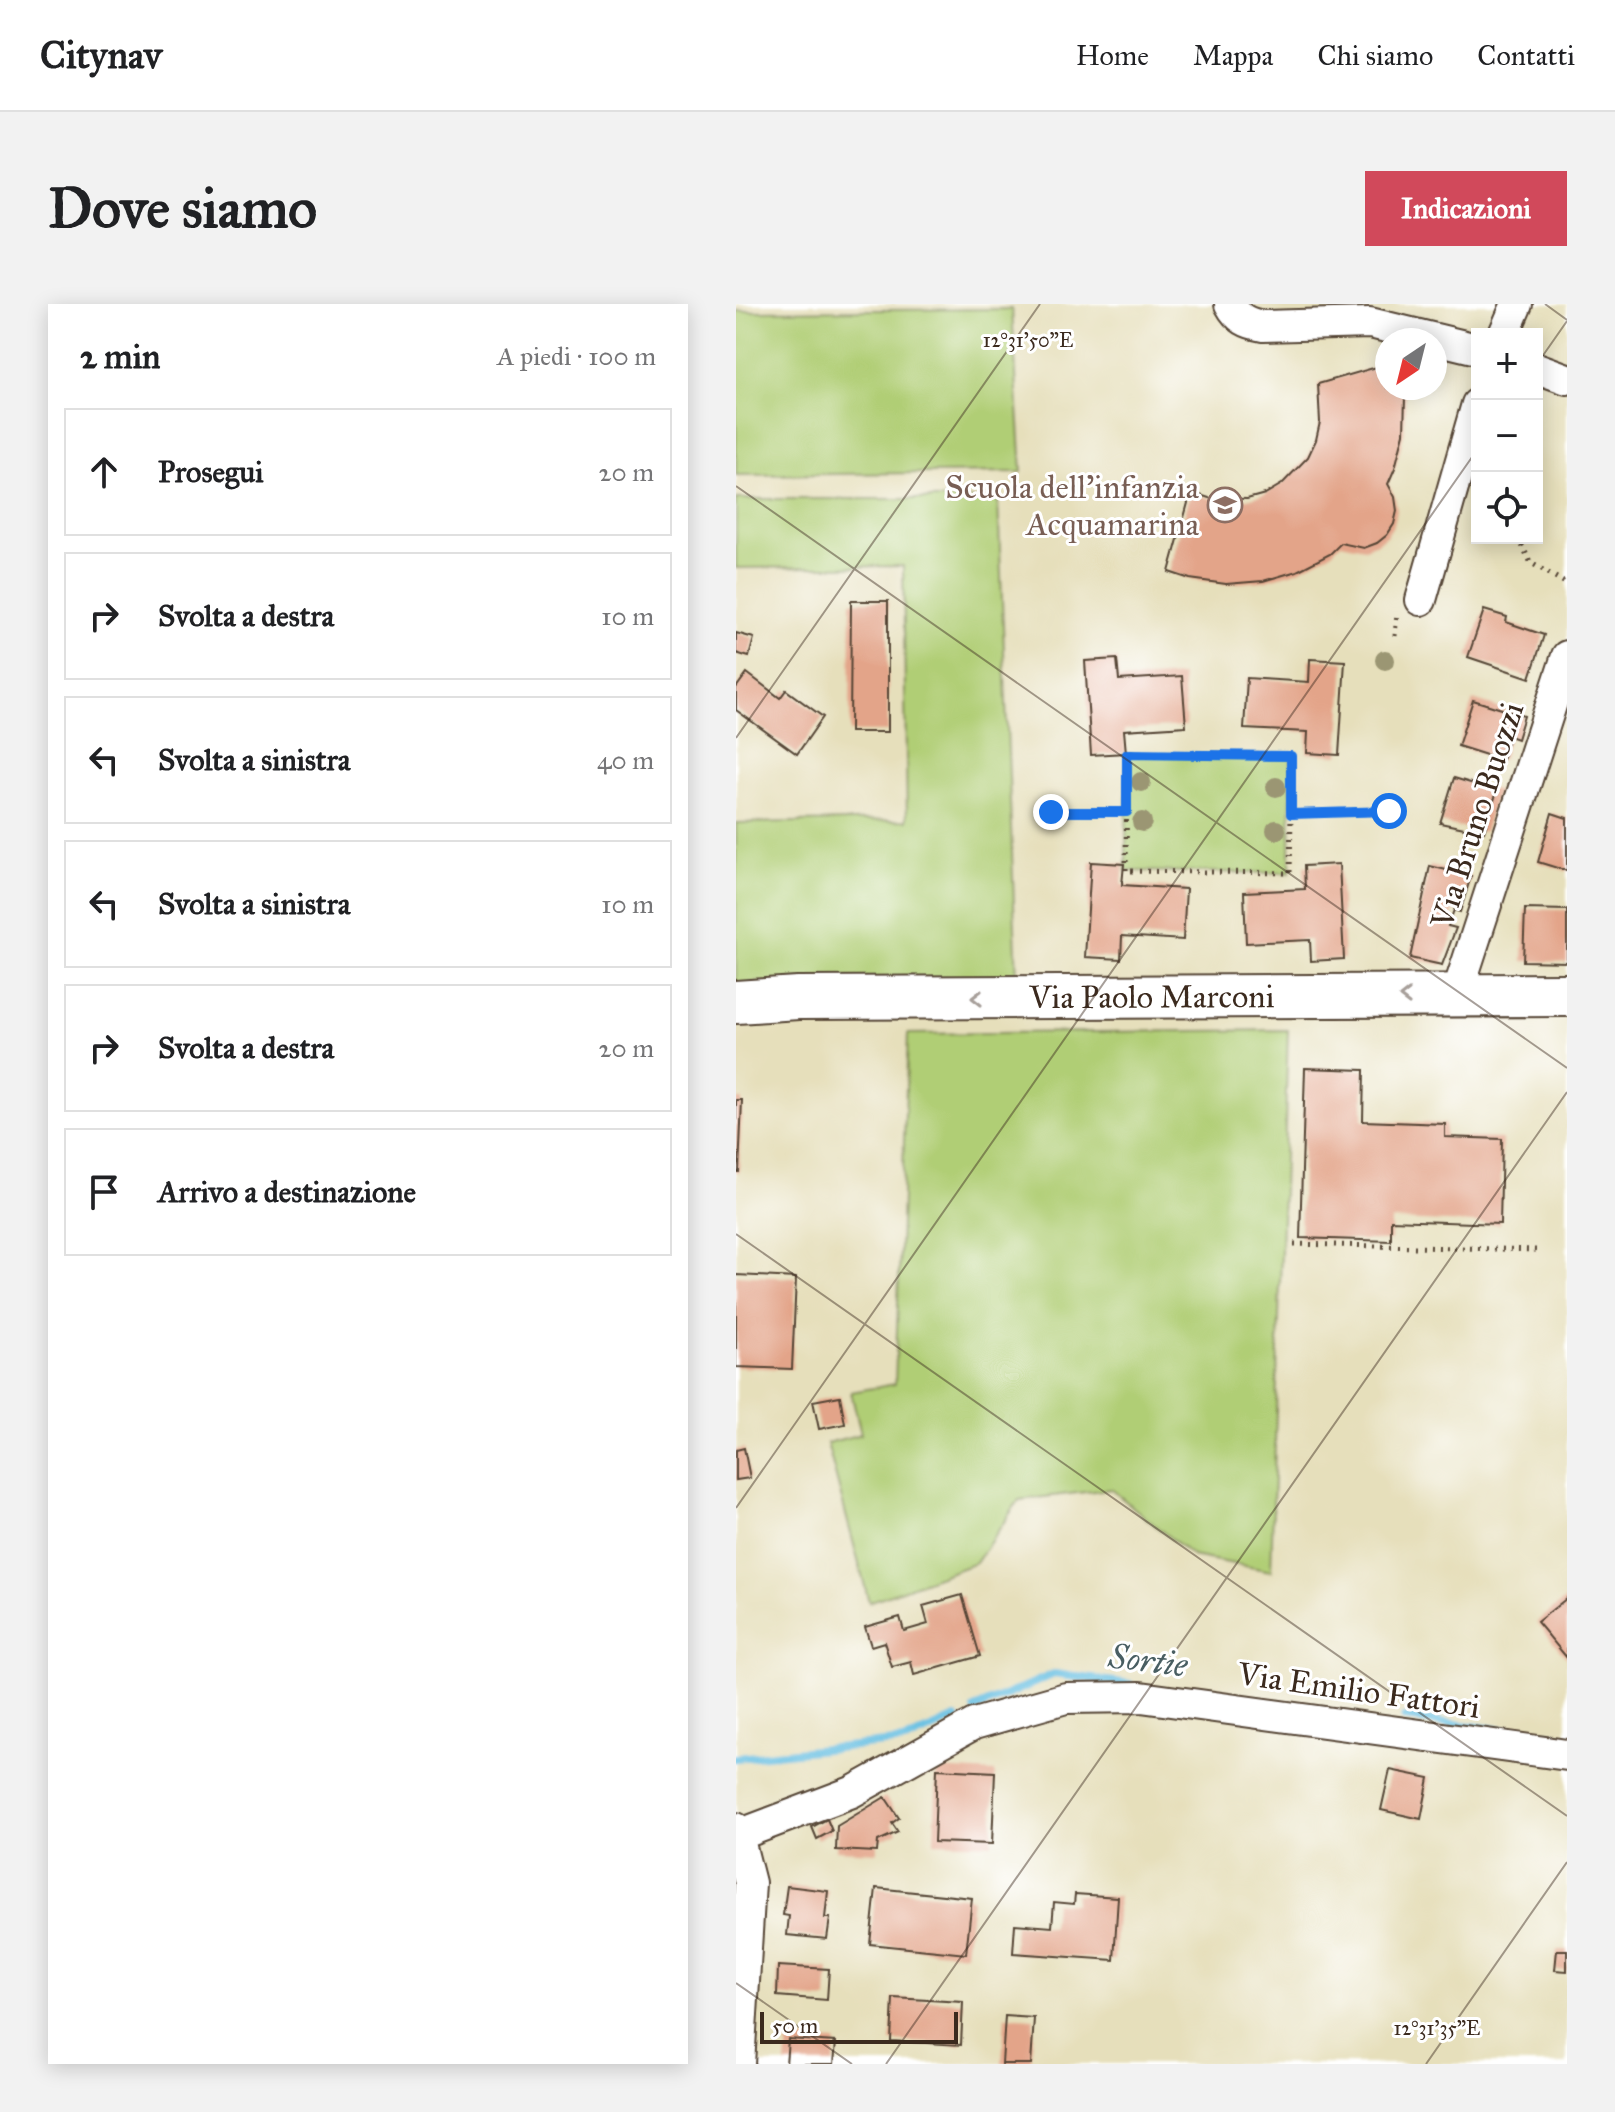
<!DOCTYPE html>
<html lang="it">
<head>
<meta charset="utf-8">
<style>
	body { margin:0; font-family:"IM FELL Great Primer",serif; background:#f2f2f2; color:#202124 }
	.controls { position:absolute; right:24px; top:24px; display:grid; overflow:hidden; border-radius:0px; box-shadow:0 4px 20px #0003 }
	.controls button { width:72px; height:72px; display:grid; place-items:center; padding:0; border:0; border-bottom:2px solid #e0e0e0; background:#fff; color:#202124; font:40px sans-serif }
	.compass { position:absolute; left:639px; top:24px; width:72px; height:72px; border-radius:50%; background:#fff; box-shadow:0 4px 20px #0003; rotate:215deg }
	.scale { position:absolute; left:24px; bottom:20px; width:198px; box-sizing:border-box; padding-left:8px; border:4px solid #3b2a1e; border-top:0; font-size:22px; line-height:28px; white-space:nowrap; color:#3b2a1e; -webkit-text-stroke:6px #fff; paint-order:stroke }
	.stop { position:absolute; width:24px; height:24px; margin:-18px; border:6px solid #1a73e8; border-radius:50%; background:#fff }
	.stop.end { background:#1a73e8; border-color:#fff; box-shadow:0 2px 8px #0008 }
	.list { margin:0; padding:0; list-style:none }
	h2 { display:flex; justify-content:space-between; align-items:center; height:104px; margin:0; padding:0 32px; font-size:34px }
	h2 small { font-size:26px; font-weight:400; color:#757577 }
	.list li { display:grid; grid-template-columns:52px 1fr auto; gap:24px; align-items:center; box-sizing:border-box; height:128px; margin:0 16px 16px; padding:0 16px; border:2px solid #e0e0e0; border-radius:0px }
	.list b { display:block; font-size:30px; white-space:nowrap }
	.list em { font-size:26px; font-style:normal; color:#757577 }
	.icon { flex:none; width:44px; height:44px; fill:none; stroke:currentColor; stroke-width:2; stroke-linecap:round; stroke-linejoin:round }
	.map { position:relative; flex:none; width:831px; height:1760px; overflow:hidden; border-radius:0px }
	header { display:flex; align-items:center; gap:48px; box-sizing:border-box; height:112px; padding:0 40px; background:#fff; border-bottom:2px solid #e0e0e0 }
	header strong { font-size:38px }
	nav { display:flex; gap:44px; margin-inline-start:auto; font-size:28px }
	.intro { display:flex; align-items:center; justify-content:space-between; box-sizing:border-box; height:192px; padding:0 48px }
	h1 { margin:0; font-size:56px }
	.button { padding:20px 36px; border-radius:0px; background:#d1495b; color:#fff; font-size:28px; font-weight:700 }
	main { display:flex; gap:48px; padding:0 48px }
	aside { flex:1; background:#fff; border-radius:0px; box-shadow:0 4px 20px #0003 }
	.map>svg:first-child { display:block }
	.green { fill:#b0ce75; stroke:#767c4a; stroke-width:2 }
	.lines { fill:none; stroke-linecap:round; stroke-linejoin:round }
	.stream { stroke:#64bee1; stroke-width:8 }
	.building { fill:#e3a489 }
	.street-casing { stroke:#554536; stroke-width:34 }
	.secondary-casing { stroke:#554536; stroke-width:46 }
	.path { stroke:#554536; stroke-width:5; stroke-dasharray:2 6; stroke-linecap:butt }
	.street { stroke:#fff; stroke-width:30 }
	.secondary { stroke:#fff; stroke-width:42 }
	.tree { fill:#9b9673 }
	.oneway { stroke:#a79f9a }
	.route { stroke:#1a73e8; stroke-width:10 }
	.ticks { fill:none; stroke:#3b2a1e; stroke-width:2; stroke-opacity:0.45 }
	.labels { text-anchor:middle; stroke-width:6; stroke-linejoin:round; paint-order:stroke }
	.education-label { font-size:32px; fill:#785e54; stroke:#fff; text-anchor:end }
	.street-label { font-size:32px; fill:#3b2a1e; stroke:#fff }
	.water-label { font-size:34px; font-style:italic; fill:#495e62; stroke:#fff }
	.ticks-label { font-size:20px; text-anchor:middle; fill:#3b2a1e; stroke:#fff; stroke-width:6; stroke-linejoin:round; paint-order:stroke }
</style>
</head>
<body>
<header>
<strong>Citynav</strong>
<nav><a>Home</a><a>Mappa</a><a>Chi siamo</a><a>Contatti</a></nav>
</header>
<div class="intro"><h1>Dove siamo</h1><a class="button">Indicazioni</a></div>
<main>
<aside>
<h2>2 min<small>A piedi · 100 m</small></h2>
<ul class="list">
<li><svg class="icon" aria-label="ahead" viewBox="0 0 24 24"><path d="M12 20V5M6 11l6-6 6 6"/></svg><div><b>Prosegui</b></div><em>20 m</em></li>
<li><svg class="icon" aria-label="right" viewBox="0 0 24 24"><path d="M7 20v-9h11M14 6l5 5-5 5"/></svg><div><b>Svolta a destra</b></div><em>10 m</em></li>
<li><svg class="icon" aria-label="left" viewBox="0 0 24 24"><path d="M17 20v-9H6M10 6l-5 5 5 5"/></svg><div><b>Svolta a sinistra</b></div><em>40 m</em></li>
<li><svg class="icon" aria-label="left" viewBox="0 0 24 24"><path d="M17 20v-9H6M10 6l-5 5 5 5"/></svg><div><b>Svolta a sinistra</b></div><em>10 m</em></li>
<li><svg class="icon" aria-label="right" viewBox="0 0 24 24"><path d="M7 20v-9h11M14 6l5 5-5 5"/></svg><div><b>Svolta a destra</b></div><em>20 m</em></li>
<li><svg class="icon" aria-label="arrive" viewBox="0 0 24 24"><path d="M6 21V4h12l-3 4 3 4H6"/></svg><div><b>Arrivo a destinazione</b></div></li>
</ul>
</aside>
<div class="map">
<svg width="831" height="1760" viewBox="0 0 831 1760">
	<rect width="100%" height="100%" fill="#fff"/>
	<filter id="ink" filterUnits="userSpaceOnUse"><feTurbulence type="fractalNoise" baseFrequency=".0125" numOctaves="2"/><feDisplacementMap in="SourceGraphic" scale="16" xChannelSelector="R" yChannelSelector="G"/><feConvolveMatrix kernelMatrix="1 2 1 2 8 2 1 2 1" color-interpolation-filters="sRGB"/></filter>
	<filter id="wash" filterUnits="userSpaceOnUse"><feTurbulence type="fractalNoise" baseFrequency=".006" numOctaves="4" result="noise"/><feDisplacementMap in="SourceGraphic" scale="32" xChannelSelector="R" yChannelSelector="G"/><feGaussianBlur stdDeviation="1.8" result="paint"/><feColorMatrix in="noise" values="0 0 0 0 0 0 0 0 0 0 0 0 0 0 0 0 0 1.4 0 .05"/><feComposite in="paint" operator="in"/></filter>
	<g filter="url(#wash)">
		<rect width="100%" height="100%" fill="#e6dfbb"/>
		<!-- green -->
		<g class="green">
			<path d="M 276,5 L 286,168 L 0,171 L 0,7 Z"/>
			<path d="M 0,195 L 262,195 L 281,675 L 0,679 L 0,519 L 171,516 L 167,262 L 0,264 Z"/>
			<path d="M 391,450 L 555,452 L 554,569 L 390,567 Z"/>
			<path d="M 552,726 L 535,1267 L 456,1252 L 375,1185 L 283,1196 L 240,1259 L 133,1298 L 91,1139 L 125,1130 L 115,1088 L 159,1080 L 172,730 Z"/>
		</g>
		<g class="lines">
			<!-- stream -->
			<g class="stream">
				<path d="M 239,1405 L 318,1370 L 394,1380"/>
				<path d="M 669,1414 L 831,1434"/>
				<path d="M 0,1454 L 169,1437 L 220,1414"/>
			</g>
		</g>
		<g id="blocks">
			<!-- building -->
			<g class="building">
				<path d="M 651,60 L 651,84 L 667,84 L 669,92 L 668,129 L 659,164 L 652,180 L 659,193 L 661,207 L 658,220 L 651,231 L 641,239 L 628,244 L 605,239 L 594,250 L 561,267 L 527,277 L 490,280 L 454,275 L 433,268 L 455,188 L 473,194 L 511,195 L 529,190 L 546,180 L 572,153 L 580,136 L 584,118 L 582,80 Z"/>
				<path d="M 115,297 L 152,297 L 152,428 L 114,428 Z"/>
				<path d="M 748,306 L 771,313 L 770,318 L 808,331 L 794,374 L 732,353 Z"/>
				<path d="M 0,329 L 18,334 L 13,353 L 0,349 Z"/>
				<path d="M 381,355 L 383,376 L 446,372 L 450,422 L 388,426 L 390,449 L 355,451 L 349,357 Z"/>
				<path d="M 574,355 L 609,357 L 603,451 L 571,449 L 572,428 L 508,425 L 511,374 L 573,378 Z"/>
				<path d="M 11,369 L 44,394 L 50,386 L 87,413 L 61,450 L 0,406 L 0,384 Z"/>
				<path d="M 737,396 L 788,412 L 781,435 L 773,432 L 766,456 L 722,442 Z"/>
				<path d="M 718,474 L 761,487 L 748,528 L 704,519 Z"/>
				<path d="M 816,509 L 831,514 L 831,567 L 802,558 Z"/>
				<path d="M 355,558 L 388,560 L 386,581 L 450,585 L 447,636 L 386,632 L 385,655 L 349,653 Z"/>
				<path d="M 603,560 L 608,655 L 575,657 L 574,636 L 510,639 L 508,588 L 569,585 L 568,562 Z"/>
				<path d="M 694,562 L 735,572 L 724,608 L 718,606 L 712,622 L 720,624 L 706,661 L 674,654 Z"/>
				<path d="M 789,605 L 831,606 L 831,658 L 787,657 Z"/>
				<path d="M 569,764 L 628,766 L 627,817 L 709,820 L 709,833 L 766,835 L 764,920 L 655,916 L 655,937 L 564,934 Z"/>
				<path d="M 0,796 L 6,796 L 3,868 L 0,868 Z"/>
				<path d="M 0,971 L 60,974 L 56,1065 L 0,1063 Z"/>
				<path d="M 104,1092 L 109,1120 L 83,1125 L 77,1097 Z"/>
				<path d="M 8,1144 L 14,1174 L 0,1176 L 0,1146 Z"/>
				<path d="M 226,1291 L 244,1352 L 178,1371 L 175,1358 L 156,1363 L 148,1338 L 135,1342 L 129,1323 L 164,1313 L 168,1327 L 192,1320 L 187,1302 Z"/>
				<path d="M 831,1294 L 831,1354 L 801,1318 Z"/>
				<path d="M 201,1465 L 259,1468 L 256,1540 L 198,1538 Z"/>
				<path d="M 654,1466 L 693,1474 L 685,1515 L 645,1506 Z"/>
				<path d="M 149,1493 L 163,1514 L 156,1519 L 162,1528 L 142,1537 L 141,1548 L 100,1546 L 101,1522 Z"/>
				<path d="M 91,1515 L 96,1527 L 81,1535 L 76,1523 Z"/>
				<path d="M 51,1582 L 92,1587 L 89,1614 L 94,1614 L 91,1635 L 51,1631 L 53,1612 L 47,1611 Z"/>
				<path d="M 140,1584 L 236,1594 L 230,1650 L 134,1640 Z"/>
				<path d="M 339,1590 L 382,1593 L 378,1656 L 277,1649 L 279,1620 L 316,1623 L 318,1598 L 338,1600 Z"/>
				<path d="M 821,1646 L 831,1646 L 831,1667 L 819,1666 Z"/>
				<path d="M 42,1662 L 93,1665 L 91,1696 L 41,1692 Z"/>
				<path d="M 157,1694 L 227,1698 L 225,1741 L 155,1737 Z"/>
				<path d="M 269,1712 L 298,1714 L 295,1760 L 266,1760 Z"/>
				<path d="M 52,1735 L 100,1738 L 98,1760 L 50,1760 Z"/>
			</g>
		</g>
	</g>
	<g filter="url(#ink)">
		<use href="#blocks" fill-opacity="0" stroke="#554536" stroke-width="2"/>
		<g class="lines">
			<!-- street casing -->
			<g class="street-casing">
				<g id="street">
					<path d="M 494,0 C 502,15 511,19 527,22 L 634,19 L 741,45"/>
					<path d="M 768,30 L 781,0"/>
					<path d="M 801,64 L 831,75"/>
					<path d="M 685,296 L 741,100"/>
					<path d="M 720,693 L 831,352"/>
					<path d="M 0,1524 L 14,1579 L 3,1760"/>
					<path d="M 0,1532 L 116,1488 L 238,1420 L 330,1394 L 405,1393 L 831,1451"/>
				</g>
			</g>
			<!-- secondary casing -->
			<g class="secondary-casing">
				<g id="secondary">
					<path id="s1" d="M 0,698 L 62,694 L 831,691"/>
				</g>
			</g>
			<!-- path -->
			<g class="path">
				<path d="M 782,234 L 795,259 L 831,280"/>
				<path d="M 659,332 L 661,309"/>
				<path d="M 315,508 L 390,508"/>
				<path d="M 555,510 L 554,569 L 390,567 L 391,450 L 555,452 L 555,510 L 653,507"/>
				<path d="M 558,940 L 803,946"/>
			</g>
			<!-- street -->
			<use href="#street" class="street"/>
			<!-- secondary -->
			<use href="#secondary" class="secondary"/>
		</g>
		<!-- trees -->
		<g class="tree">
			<circle cx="649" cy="356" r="10"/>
			<circle cx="405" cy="478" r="10"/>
			<circle cx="540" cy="483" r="10"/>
			<circle cx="406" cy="518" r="10"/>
			<circle cx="540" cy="526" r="10"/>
		</g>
		<!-- one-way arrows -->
		<defs><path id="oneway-chevron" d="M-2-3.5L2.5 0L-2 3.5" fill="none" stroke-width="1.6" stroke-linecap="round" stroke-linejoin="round" transform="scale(2)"/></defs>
		<g class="oneway">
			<use href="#oneway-chevron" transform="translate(669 693) rotate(180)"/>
			<use href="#oneway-chevron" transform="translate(241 694) rotate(180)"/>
		</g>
	</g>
	<g class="lines" filter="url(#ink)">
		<!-- route -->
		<path class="route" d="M 315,508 L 391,508 L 391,450 L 555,452 L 555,510 L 653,507"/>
	</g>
	<!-- ticks -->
	<path class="ticks" d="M 809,0 L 831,16M 801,60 L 831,17M 0,182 L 831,764M 0,434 L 304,0M 0,930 L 831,1512M 0,1204 L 741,146M 0,1679 L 116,1760M 150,1760 L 831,788M 690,1760 L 831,1558"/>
	<!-- icons -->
	<defs>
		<g id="school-ring" transform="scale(1.8)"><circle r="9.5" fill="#fff" stroke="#8d6e63" stroke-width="1.5"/><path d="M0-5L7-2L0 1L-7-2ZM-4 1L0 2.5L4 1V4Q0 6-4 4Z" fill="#8d6e63"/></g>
	</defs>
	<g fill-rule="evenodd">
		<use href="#school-ring" x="489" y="201"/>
	</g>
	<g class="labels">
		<!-- education labels -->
		<g class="education-label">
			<text x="463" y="194">Scuola dell'infanzia<tspan x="463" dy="37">Acquamarina</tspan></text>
		</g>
		<!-- street labels -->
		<g class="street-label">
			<text transform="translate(741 511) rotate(-72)" y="11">Via Bruno Buozzi</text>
			<text dy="11" stroke="none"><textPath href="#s1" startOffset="416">Via Paolo Marconi</textPath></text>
			<text transform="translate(623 1386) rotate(8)" y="11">Via Emilio Fattori</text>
		</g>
		<!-- water labels -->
		<g class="water-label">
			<text transform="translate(412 1356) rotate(7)" y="12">Sortie</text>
		</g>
	</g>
	<g class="ticks-label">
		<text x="292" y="43">12°31'50"E</text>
		<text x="701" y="1731">12°31'35"E</text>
	</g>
</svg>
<div class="controls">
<button>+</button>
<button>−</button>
<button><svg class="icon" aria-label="locate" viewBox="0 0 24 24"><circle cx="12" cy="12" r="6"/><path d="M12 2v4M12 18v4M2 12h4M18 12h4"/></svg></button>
</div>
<svg class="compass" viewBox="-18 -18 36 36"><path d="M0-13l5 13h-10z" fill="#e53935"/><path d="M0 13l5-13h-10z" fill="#757577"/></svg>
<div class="scale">50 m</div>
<div class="stop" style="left:653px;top:507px"></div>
<div class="stop end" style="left:315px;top:508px"></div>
</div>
</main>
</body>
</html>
